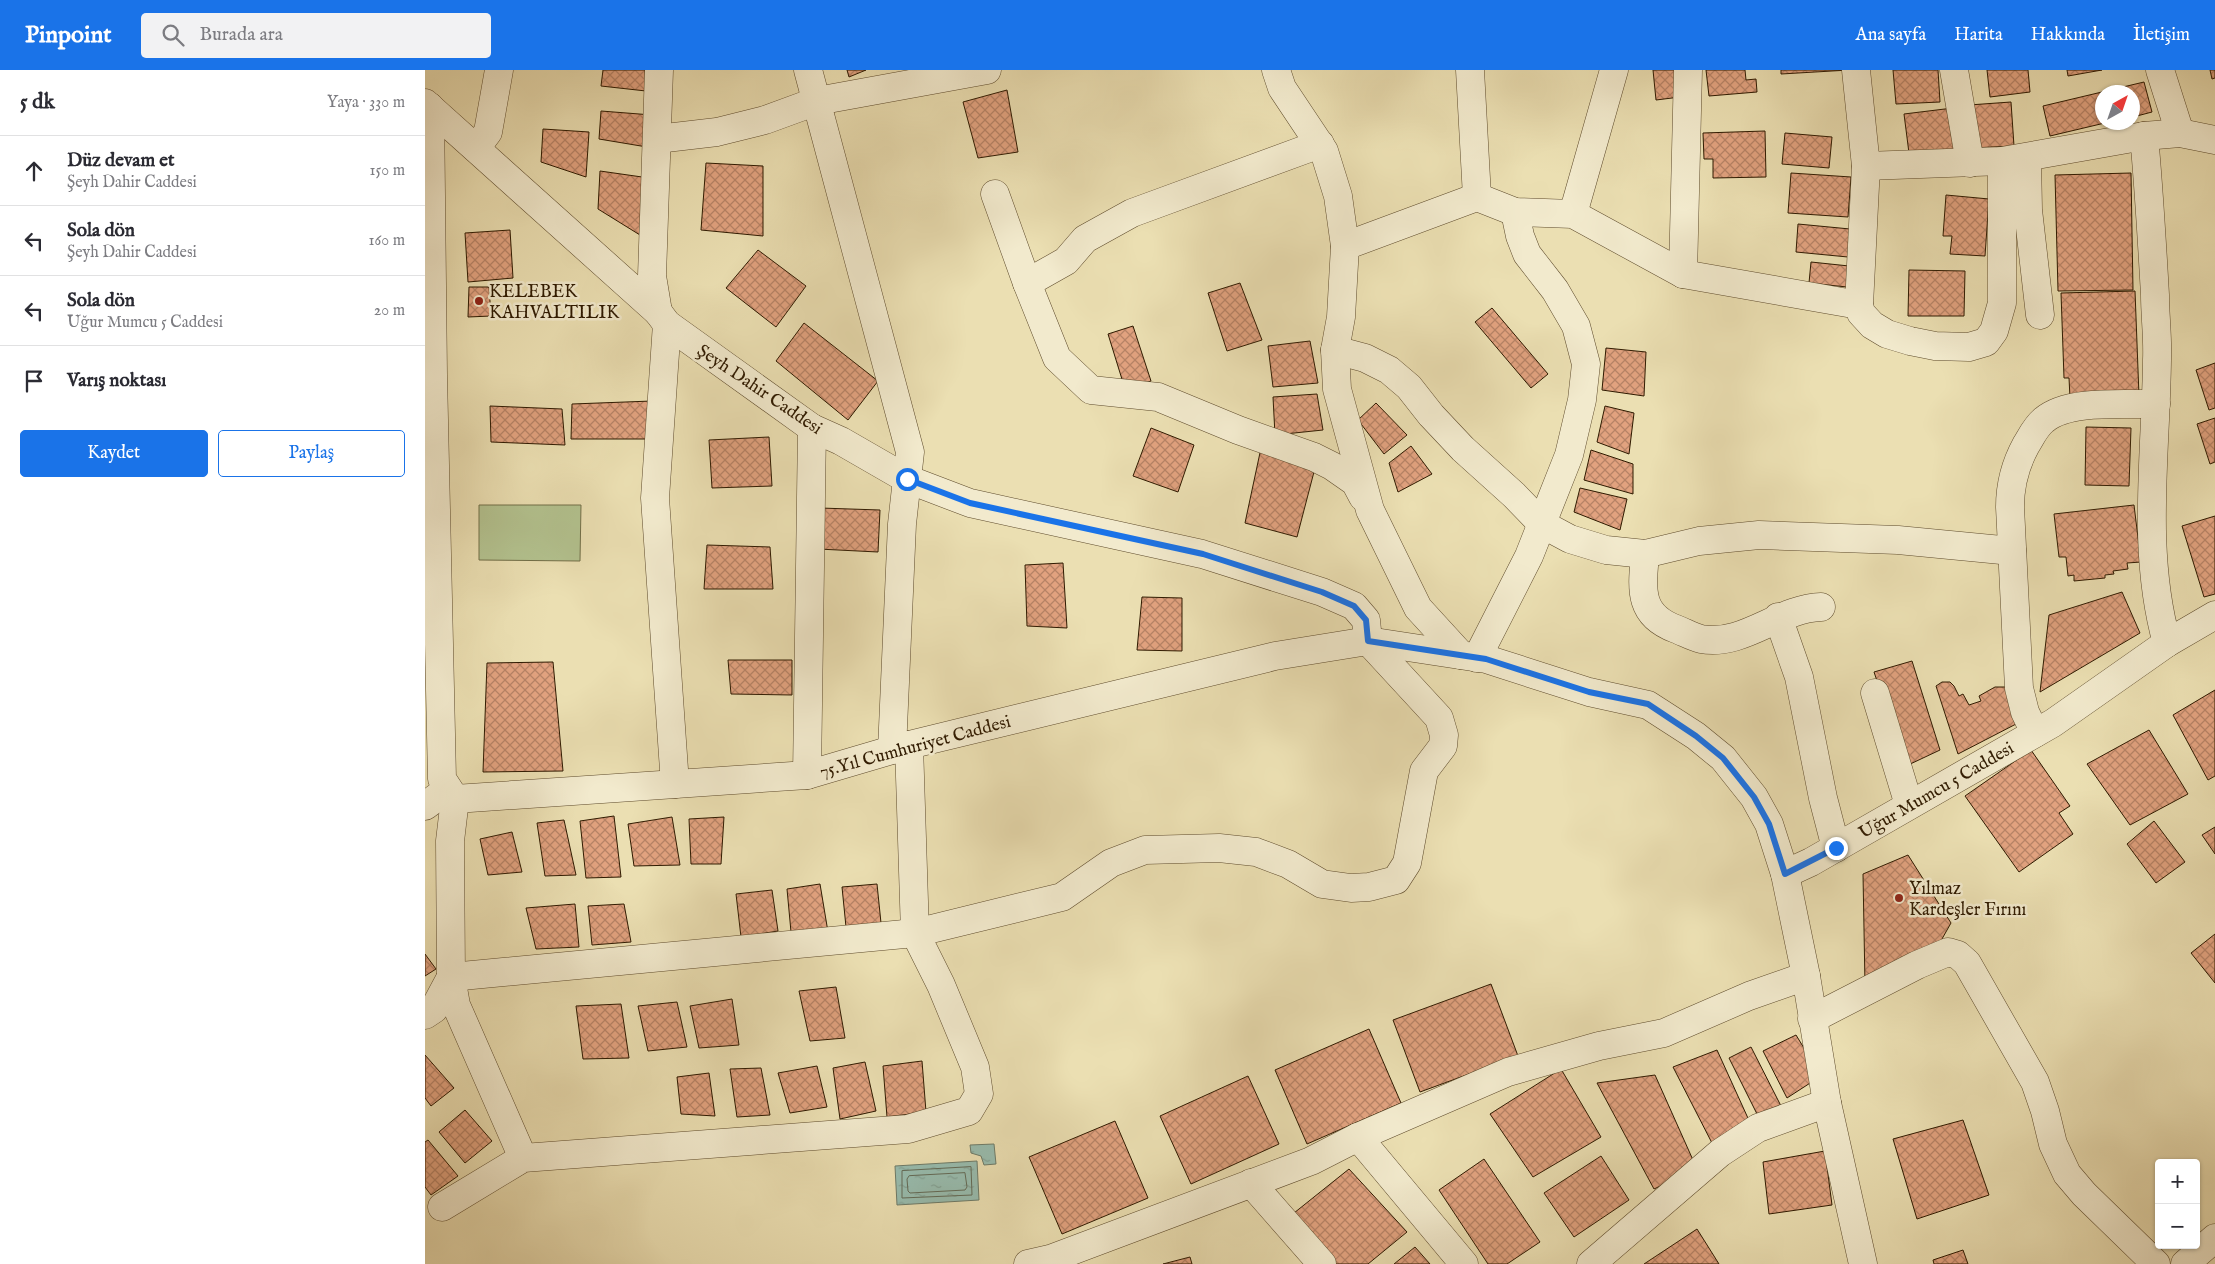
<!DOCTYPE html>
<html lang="tr">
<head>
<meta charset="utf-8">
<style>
	body { margin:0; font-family:"IM FELL English",serif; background:#f2f2f3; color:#2b2b33 }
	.controls { position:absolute; right:15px; bottom:15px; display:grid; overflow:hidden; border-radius:5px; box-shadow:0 1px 4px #0004 }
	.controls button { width:45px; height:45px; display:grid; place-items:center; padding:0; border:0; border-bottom:1px solid #e1e1e2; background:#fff; color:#2b2b33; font:25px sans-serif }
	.compass { position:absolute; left:1670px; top:15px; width:45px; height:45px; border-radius:50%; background:#fff; box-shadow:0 1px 4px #0004; rotate:40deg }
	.stop { position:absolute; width:15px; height:15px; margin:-11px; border:4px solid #1a73e8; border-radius:50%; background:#fff }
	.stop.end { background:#1a73e8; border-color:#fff; box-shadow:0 1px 5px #0008 }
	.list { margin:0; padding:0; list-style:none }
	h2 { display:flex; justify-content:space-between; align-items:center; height:65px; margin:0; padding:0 20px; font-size:21px }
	h2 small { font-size:16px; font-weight:400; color:#7c7c81 }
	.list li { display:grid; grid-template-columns:32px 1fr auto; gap:15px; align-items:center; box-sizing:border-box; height:70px; padding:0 20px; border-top:1px solid #e1e1e2 }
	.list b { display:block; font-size:19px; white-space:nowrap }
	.list p { margin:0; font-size:16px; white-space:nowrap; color:#7c7c81 }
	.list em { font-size:16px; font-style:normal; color:#7c7c81 }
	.actions { display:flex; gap:10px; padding:15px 20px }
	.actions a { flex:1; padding:11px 0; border:1px solid #1a73e8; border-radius:5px; text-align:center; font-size:18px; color:#1a73e8 }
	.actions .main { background:#1a73e8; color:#fff }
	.icon { flex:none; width:28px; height:28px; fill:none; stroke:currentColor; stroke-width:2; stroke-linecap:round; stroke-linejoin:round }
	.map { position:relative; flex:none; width:1790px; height:1194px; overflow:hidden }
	header { display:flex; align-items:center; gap:30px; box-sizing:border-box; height:70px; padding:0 25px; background:#1a73e8; color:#fff }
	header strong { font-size:24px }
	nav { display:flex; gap:28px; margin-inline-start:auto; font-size:18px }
	.search { width:350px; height:45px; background:#f2f2f3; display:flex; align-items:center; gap:12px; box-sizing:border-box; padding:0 18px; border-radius:5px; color:#7c7c81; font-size:19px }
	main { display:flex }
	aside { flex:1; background:#fff }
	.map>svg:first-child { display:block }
	.park { fill:#b3c28f; stroke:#716e48 }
	.water { fill:url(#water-ripples); stroke:#6e7b68 }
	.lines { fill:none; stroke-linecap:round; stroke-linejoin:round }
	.shore { stroke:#646b57; stroke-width:1 }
	.building { fill:url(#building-cross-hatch); stroke:#2f1a00 }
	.minor-casing { stroke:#5e4b2c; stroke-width:29 }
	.minor { stroke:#f2eacd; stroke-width:28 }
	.route { stroke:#1a73e8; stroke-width:6 }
	.poi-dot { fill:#8f2418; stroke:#f2eacd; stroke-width:2 }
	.labels { text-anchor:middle; stroke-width:5; stroke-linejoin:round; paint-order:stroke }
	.poi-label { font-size:18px; fill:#2f1a00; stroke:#f2eacd; text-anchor:start }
	.street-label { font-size:18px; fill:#2f1a00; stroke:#f2eacd }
</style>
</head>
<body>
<header>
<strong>Pinpoint</strong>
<div class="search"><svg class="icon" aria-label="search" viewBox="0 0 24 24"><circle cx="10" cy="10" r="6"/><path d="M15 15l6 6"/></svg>Burada ara</div>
<nav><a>Ana sayfa</a><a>Harita</a><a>Hakkında</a><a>İletişim</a></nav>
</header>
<main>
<aside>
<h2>5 dk<small>Yaya · 330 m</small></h2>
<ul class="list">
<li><svg class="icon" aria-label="ahead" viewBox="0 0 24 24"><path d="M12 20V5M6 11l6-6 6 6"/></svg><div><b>Düz devam et</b><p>Şeyh Dahir Caddesi</p></div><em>150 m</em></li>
<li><svg class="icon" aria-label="left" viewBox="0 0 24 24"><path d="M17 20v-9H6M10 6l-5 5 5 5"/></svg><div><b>Sola dön</b><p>Şeyh Dahir Caddesi</p></div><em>160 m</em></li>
<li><svg class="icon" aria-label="left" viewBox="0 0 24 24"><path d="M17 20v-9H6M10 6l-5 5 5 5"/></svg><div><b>Sola dön</b><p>Uğur Mumcu 5 Caddesi</p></div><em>20 m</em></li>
<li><svg class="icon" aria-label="arrive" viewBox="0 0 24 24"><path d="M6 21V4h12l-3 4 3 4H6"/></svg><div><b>Varış noktası</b></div></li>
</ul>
<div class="actions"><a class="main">Kaydet</a><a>Paylaş</a></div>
</aside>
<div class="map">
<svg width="1790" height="1194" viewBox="0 0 1790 1194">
	<defs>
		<pattern id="water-ripples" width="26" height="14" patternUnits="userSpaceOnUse" patternTransform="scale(1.25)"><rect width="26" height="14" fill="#98bcae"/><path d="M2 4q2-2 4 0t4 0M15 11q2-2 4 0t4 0" fill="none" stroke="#83a194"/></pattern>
		<pattern id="building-cross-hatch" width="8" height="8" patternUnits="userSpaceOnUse" patternTransform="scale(1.25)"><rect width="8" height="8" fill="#e1a27f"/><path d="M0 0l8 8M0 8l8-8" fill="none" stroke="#b78366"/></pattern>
	</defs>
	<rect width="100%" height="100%" fill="#ebdfb2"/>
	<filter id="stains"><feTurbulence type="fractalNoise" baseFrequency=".004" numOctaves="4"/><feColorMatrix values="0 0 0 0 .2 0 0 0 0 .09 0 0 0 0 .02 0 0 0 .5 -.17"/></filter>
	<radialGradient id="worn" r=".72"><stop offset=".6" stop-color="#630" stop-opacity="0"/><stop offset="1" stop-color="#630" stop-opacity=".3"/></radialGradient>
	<!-- park -->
	<path class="park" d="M 54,435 L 156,435 L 155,491 L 54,490 Z"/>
	<!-- water -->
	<g class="water">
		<path d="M 569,1074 L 571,1094 L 559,1095 L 556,1086 L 546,1083 L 545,1075 Z"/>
		<path d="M 552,1091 L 554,1130 L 472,1135 L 470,1096 Z"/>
	</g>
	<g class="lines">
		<!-- shore -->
		<g class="shore">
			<path d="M 546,1097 L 547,1125 L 477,1128 L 477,1101 Z"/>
			<path d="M 540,1103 L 542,1117 L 540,1120 L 485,1123 L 483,1121 L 482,1109 L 484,1106 Z"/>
		</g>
	</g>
	<!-- building -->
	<g class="building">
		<path d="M 178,0 L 220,0 L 221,21 L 176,16 Z"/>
		<path d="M 422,0 L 441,0 L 424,7 Z"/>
		<path d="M 1228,0 L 1252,0 L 1255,27 L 1231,30 Z"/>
		<path d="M 1281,0 L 1320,0 L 1321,10 L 1331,9 L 1332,22 L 1284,26 Z"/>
		<path d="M 1356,0 L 1424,0 L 1356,4 Z"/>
		<path d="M 1468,0 L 1513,0 L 1515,32 L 1471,34 Z"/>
		<path d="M 1562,0 L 1603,0 L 1605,22 L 1565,27 Z"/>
		<path d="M 1642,0 L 1677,0 L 1643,6 Z"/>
		<path d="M 1785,0 L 1790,0 L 1790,8 L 1787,9 Z"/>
		<path d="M 1719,12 L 1727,42 L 1708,47 L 1708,22 L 1678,22 L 1678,52 L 1684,52 L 1625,66 L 1618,36 Z"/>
		<path d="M 582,20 L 593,82 L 553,88 L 538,32 Z"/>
		<path d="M 1586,32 L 1589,76 L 1547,78 L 1544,35 Z"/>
		<path d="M 1528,38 L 1534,85 L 1485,91 L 1479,44 Z"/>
		<path d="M 176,41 L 227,45 L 228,78 L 174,69 Z"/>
		<path d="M 118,59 L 164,62 L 161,107 L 116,92 Z"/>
		<path d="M 1340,61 L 1341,107 L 1288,108 L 1288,89 L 1279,89 L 1278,63 Z"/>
		<path d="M 1360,63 L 1407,67 L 1404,98 L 1357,94 Z"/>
		<path d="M 281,93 L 338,96 L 338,166 L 276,160 Z"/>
		<path d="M 175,101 L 224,108 L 215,165 L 173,139 Z"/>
		<path d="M 1366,103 L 1426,107 L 1423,147 L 1363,143 Z"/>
		<path d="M 1706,103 L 1708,220 L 1633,221 L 1630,105 Z"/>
		<path d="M 1521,125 L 1564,129 L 1560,186 L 1525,184 L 1527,166 L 1518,166 Z"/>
		<path d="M 1373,154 L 1425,159 L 1423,187 L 1371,182 Z"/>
		<path d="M 85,160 L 88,208 L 43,212 L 40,163 Z"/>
		<path d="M 333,180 L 381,216 L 351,257 L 301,218 Z"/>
		<path d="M 1386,192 L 1424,196 L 1422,217 L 1384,213 Z"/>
		<path d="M 1484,200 L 1540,201 L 1539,246 L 1483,246 Z"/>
		<path d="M 815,213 L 837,270 L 802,281 L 783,223 Z"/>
		<path d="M 44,217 L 64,217 L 66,246 L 43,247 Z"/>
		<path d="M 1710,221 L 1714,326 L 1645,328 L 1644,308 L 1639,308 L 1636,223 Z"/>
		<path d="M 1067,238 L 1123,304 L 1106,318 L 1050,252 Z"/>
		<path d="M 379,253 L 453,311 L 423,350 L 351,291 Z"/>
		<path d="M 708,256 L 726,311 L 700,319 L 683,264 Z"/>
		<path d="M 885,271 L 893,313 L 848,317 L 843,276 Z"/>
		<path d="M 1181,278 L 1221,282 L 1219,326 L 1177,320 Z"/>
		<path d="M 1790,293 L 1790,338 L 1784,340 L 1771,300 Z"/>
		<path d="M 892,324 L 898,360 L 850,365 L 848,327 Z"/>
		<path d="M 227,331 L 226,369 L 146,369 L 147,334 Z"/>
		<path d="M 951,333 L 982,365 L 959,384 L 933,350 Z"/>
		<path d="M 65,336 L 137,339 L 140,375 L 66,372 Z"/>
		<path d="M 1180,336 L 1209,343 L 1204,384 L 1172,372 Z"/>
		<path d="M 1790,348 L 1790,392 L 1785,394 L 1772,354 Z"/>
		<path d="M 1661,357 L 1706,358 L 1704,416 L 1660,415 Z"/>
		<path d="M 726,358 L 769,375 L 753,422 L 708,406 Z"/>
		<path d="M 344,367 L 347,416 L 287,418 L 284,370 Z"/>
		<path d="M 986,376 L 1007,404 L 973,422 L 964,393 Z"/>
		<path d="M 836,378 L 890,398 L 872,467 L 820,453 Z"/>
		<path d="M 1166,380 L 1208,394 L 1208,424 L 1159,410 Z"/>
		<path d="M 1155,418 L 1202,429 L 1195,460 L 1149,442 Z"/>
		<path d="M 1709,435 L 1716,492 L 1702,493 L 1703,499 L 1688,501 L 1689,504 L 1680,505 L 1680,508 L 1649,511 L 1649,505 L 1643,506 L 1641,487 L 1634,487 L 1629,444 Z"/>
		<path d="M 395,438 L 455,440 L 453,482 L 393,479 Z"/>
		<path d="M 1790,446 L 1790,524 L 1779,527 L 1757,456 Z"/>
		<path d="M 282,475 L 345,477 L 348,519 L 279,519 Z"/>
		<path d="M 638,493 L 642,558 L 602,556 L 600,495 Z"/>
		<path d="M 1697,522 L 1715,563 L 1615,622 L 1624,545 Z"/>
		<path d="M 717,527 L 757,528 L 757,581 L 712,580 Z"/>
		<path d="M 303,590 L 367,590 L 367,625 L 306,624 Z"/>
		<path d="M 1487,591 L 1515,680 L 1481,696 L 1449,602 Z"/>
		<path d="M 128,592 L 138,701 L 58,702 L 62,593 Z"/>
		<path d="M 1517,612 L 1525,612 L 1529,616 L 1534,626 L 1538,624 L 1544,635 L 1556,631 L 1554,626 L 1570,617 L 1589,617 L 1593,653 L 1533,684 L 1511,616 Z"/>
		<path d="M 1790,620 L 1790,706 L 1783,710 L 1748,645 Z"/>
		<path d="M 1724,660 L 1763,724 L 1705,755 L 1662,694 Z"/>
		<path d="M 1606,680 L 1645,736 L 1634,743 L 1648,764 L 1594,802 L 1540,726 Z"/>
		<path d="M 189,746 L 196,807 L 161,808 L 155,751 Z"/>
		<path d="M 247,747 L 255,795 L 209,796 L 203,754 Z"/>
		<path d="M 299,747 L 296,794 L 266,794 L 264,749 Z"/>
		<path d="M 139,750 L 151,805 L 120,806 L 112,753 Z"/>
		<path d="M 1729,751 L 1760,792 L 1731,813 L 1702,774 Z"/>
		<path d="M 1790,757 L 1790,784 L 1777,765 Z"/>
		<path d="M 87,762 L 97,802 L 63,805 L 55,769 Z"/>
		<path d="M 1483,785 L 1526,853 L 1513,876 L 1440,915 L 1438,804 Z"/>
		<path d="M 395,814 L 403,862 L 366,862 L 362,819 Z"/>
		<path d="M 452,814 L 456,853 L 421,857 L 417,817 Z"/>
		<path d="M 347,820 L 353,861 L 316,867 L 311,824 Z"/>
		<path d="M 150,834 L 154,877 L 111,879 L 101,838 Z"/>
		<path d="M 199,834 L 206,872 L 167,875 L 163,836 Z"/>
		<path d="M 1790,864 L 1790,913 L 1766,883 Z"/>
		<path d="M 0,884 L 11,899 L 0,906 Z"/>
		<path d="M 1066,914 L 1093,986 L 995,1022 L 968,950 Z"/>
		<path d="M 411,917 L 420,968 L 385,971 L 374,921 Z"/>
		<path d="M 307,929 L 314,975 L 274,978 L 265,936 Z"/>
		<path d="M 252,932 L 262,977 L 223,981 L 213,936 Z"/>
		<path d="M 196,934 L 204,988 L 158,989 L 151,936 Z"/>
		<path d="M 944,959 L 976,1033 L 882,1074 L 850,1000 Z"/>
		<path d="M 1371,965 L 1396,1006 L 1362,1028 L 1338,981 Z"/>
		<path d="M 1326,977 L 1356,1036 L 1335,1050 L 1304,988 Z"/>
		<path d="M 1292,980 L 1327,1057 L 1288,1075 L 1248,997 Z"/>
		<path d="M 0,985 L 29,1018 L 6,1036 L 0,1028 Z"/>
		<path d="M 497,991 L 501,1042 L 462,1047 L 458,996 Z"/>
		<path d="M 440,992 L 451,1041 L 415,1049 L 408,998 Z"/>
		<path d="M 392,996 L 402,1037 L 365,1043 L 353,1003 Z"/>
		<path d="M 336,998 L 345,1045 L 312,1047 L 305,999 Z"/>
		<path d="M 1136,999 L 1176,1067 L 1108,1107 L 1065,1044 Z"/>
		<path d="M 284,1003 L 290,1046 L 256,1044 L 252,1007 Z"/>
		<path d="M 1230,1005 L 1272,1099 L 1229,1119 L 1172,1013 Z"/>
		<path d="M 823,1006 L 854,1074 L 766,1114 L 735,1046 Z"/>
		<path d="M 40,1040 L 67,1071 L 40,1093 L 14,1062 Z"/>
		<path d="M 1538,1050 L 1564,1125 L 1492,1149 L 1468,1069 Z"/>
		<path d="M 690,1051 L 723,1128 L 637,1164 L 604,1087 Z"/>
		<path d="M 3,1070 L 33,1106 L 6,1125 L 0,1117 L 0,1072 Z"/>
		<path d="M 1400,1081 L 1407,1135 L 1344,1144 L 1338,1092 Z"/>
		<path d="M 1176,1086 L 1204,1130 L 1149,1167 L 1119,1123 Z"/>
		<path d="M 1059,1089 L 1115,1172 L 1082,1194 L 1063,1194 L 1014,1120 Z"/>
		<path d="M 924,1099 L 982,1162 L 943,1194 L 909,1194 L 869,1143 Z"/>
		<path d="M 1272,1159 L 1294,1194 L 1219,1194 L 1266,1163 Z"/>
		<path d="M 990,1177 L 1005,1194 L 969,1194 Z"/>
		<path d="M 1538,1180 L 1543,1194 L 1509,1194 L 1508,1190 Z"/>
		<path d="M 765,1187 L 767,1194 L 738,1194 Z"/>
	</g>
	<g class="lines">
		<!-- minor casing -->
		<g class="minor-casing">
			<g id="minor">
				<path d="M 383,0 L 485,382 L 477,454 L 467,680"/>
				<path d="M 851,0 L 857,18 L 899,81 L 913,126 L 920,176 L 916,247 L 910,280 L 912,319 L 945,440 L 993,538 L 1036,585"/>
				<path d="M 1045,0 L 1052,127"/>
				<path d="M 1431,0 L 1441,96 L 1434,235 L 1436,243 L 1447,255 L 1462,264 L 1485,271 L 1510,276 L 1544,277 L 1561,272 L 1569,261 L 1577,233 L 1577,91"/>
				<path d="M 1529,0 L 1545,93"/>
				<path d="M 1735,0 L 1755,63"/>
				<path d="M 0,33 L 233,242 L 242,254 L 387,358 L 416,371 L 482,409 L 545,433 L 777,484 L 897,522 L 929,536 L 941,550 L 943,571"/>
				<path d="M 5,37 L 8,305 L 17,709 L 30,729 L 25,771 L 26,907 L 31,935 L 98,1088"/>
				<path d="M 1719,66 C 1724,119 1727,172 1730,225 C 1730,246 1733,268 1732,290 C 1731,384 1716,481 1742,573"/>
				<path d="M 232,69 L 292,62 L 340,50 L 392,31 L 562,0"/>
				<path d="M 51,78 L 63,62 L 74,0"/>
				<path d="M 1602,88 L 1603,140 L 1615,245"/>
				<path d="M 1441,96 L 1577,91 L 1719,66 L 1755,63 L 1790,70"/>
				<path d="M 570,124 L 602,213 L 632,288 L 666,320 L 733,327 L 813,360 L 889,387 L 907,396 L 930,412 L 938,427"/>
				<path d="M 1148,144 L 1189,0"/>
				<path d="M 920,176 L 1052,127 L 1090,142 L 1148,144 L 1258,204 L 1434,235"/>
				<path d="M 1258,204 L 1263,0"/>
				<path d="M 602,213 L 641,191 L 660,169 L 707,143 L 895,74"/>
				<path d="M 233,242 L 227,206 L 234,0"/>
				<path d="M 242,254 L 230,428 L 250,714"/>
				<path d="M 910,280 L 940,288 L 964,300 L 984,317 L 1006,345 L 1038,379 L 1089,425 L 1117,454 L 1145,469 L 1181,480 L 1220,484 L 1274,471 L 1334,465 L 1473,470 L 1587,481"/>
				<path d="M 1220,484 C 1217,519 1213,545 1251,559 C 1259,562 1268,567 1276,569 C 1319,577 1354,538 1396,537"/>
				<path d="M 1353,547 L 1374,607 L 1398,728 L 1411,778"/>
				<path d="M 1052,588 L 1104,486 L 1144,385 L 1157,330 L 1161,294 L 1151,256 L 1130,220 L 1102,184 L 1095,166 L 1090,142"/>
				<path d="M 1450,623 L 1484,735"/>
				<path d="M 1610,663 L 1600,642 L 1594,618 L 1585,437 C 1585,414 1590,395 1601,375 C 1606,367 1611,356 1619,350 C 1643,329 1700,335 1731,334"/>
				<path d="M 382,705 L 387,358"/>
				<path d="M 30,729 L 382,705 L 484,675 L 850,586 L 943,571 L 1061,589 L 1164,622 L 1223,635 L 1271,666 L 1298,688 L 1329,727 L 1344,754 L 1360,804 L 1381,906 L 1402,1033 L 1438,1194"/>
				<path d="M 0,736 L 23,719"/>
				<path d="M 1360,804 L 1386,792 L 1628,653 L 1742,573 L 1790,545"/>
				<path d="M 0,945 L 9,939 L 26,907 L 490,863 L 637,827 L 686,793 L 720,780 L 794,778 L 831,782 L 863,794 L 897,814 L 926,818 L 944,817 L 971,810 L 982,793 L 999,701 L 1018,676 L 1019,665 L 1014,648 L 943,571"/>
				<path d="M 1387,949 L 1492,895 L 1523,882 L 1533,885 L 1542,893 L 1610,1012 L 1620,1041 L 1628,1074 L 1642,1104 L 1659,1124 L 1731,1194"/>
				<path d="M 933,1067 L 1039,1194"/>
				<path d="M 826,1113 L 897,1194"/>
				<path d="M 17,1137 L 98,1088 L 483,1059 L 544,1041 L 554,1024 L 550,997 L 516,915 L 490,863 L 484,675"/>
				<path d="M 603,1194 L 625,1189 L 886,1091 L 933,1067 L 1083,1002 L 1174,976 L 1239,963 L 1324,926 L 1381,906"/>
				<path d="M 1166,1194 L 1295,1083 L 1333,1058 L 1402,1033"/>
				<path d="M 1760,1194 L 1790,1168"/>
			</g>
		</g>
		<!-- minor -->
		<use href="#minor" class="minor"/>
	</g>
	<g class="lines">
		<!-- route -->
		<path class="route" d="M 482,409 L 545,433 L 778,484 L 897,522 L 929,536 L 941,550 L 943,571 L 1061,589 L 1164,622 L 1223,634 L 1271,666 L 1298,688 L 1329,727 L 1344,754 L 1360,804 L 1411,778"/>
	</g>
	<!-- markers -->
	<g class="poi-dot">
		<circle cx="54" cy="231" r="5"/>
		<circle cx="1474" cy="828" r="5"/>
	</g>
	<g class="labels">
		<!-- poi labels -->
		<g class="poi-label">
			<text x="64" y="227">KELEBEK<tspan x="64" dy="21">KAHVALTILIK</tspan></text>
			<text x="1484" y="824">Yılmaz<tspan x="1484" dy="21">Kardeşler Fırını</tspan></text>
		</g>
		<!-- street labels -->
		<g class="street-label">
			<text transform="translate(335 319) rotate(34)" y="6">Şeyh Dahir Caddesi</text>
			<text transform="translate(490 676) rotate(-15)" y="6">75.Yıl Cumhuriyet Caddesi</text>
			<text transform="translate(1511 720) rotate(-30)" y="6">Uğur Mumcu 5 Caddesi</text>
		</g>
	</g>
	<rect width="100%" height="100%" filter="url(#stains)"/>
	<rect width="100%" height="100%" fill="url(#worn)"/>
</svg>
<div class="controls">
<button>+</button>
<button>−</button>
</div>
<svg class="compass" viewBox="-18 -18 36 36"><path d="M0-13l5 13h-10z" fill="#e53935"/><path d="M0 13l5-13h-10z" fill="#7c7c81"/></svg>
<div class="stop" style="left:482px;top:409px"></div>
<div class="stop end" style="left:1411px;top:778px"></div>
</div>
</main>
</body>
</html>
